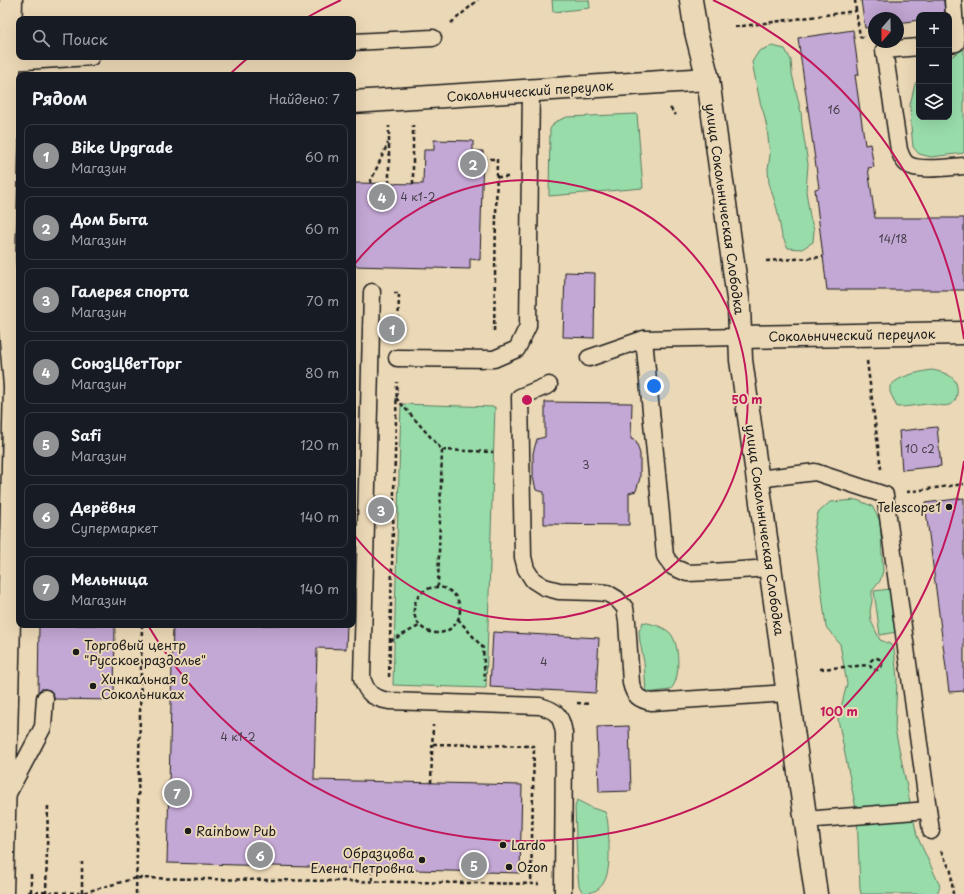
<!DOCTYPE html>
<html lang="ru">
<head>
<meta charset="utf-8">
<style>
	body { margin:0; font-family:"Playpen Sans",sans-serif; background:#20242c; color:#f1f3f6 }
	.controls { position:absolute; right:12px; top:12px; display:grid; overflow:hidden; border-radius:8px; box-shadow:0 4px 16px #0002 }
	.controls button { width:36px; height:36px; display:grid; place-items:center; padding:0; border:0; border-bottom:1px solid #363941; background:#171b24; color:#f1f3f6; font:20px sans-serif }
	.compass { position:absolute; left:868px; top:12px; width:36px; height:36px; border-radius:50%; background:#171b24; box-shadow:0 4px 16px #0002; rotate:200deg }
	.you { position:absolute; left:654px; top:386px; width:14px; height:14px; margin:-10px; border:3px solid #fff; border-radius:50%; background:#1a73e8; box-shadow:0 0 0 6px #1a73e833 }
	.badge { display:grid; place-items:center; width:26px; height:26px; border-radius:50%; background:#919294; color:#fff; font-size:13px; font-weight:700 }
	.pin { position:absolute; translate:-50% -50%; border:2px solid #fff; box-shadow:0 1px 4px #0006 }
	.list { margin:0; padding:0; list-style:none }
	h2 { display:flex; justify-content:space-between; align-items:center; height:52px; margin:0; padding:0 16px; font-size:17px }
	h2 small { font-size:13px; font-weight:400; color:#9ea1a6 }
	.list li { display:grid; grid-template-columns:26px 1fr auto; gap:12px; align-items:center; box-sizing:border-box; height:64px; margin:0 8px 8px; padding:0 8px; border:1px solid #363941; border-radius:8px }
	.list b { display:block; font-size:15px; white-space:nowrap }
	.list p { margin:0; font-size:13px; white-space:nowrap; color:#9ea1a6 }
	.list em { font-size:13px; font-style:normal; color:#9ea1a6 }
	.icon { flex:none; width:22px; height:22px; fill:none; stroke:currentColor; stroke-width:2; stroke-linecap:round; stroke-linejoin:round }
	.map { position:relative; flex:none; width:964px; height:894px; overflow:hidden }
	.search { position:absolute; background:#171b24; box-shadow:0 4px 16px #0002; left:16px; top:16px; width:340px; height:44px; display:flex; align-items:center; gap:10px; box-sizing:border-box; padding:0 14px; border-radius:8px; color:#9ea1a6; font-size:15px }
	.panel { position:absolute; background:#171b24; box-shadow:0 4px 16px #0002; left:16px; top:72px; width:340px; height:556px; border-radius:8px }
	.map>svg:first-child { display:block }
	.green { fill:#98dda9; stroke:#5a7c62 }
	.building { fill:#c3a7d4; stroke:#1c1c1c }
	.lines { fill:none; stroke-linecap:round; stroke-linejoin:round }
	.service-casing { stroke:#1c1c1c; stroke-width:19 }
	.minor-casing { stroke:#1c1c1c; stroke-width:25 }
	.path { stroke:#1c1c1c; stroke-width:2.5; stroke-dasharray:4 3; stroke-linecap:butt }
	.service { stroke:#ebd8b6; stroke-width:16 }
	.minor { stroke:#ebd8b6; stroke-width:22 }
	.ring { fill:none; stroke:#c2185b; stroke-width:2 }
	.poi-dot { fill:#1c1c1c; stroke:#ebd8b6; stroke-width:1.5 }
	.labels { text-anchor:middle; stroke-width:4; stroke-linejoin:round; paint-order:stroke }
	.number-label { font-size:11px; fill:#463f4a }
	.street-label { font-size:13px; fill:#1c1c1c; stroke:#ebd8b6 }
	.poi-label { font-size:13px; fill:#1c1c1c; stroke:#ebd8b6; text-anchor:start }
	.centre { fill:#c2185b; stroke:#ebd8b6; stroke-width:2 }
	.ring-label { font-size:12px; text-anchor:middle; font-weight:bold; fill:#c2185b; stroke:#ebd8b6; stroke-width:4; stroke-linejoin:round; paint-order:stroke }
</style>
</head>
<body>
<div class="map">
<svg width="964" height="894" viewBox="0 0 964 894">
	<rect width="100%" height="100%" fill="#ebd8b6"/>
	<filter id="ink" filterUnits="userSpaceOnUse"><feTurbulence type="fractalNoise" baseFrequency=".025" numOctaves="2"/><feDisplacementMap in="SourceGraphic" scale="8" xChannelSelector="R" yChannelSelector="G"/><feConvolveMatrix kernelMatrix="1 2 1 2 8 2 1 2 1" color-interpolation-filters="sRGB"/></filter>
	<g filter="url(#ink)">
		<!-- green -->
		<g class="green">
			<path d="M 552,0 L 589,0 L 590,8 L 553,12 Z"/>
			<path d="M 772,46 L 785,49 L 791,60 L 792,74 L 801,112 L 802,125 L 808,164 L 806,191 L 810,217 L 814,230 L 813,242 L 802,249 L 788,248 L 782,236 L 777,209 L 769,183 L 768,169 L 770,155 L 767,128 L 764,114 L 760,102 L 752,62 L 759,51 Z"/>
			<path d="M 964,49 L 964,153 L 931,157 L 919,154 L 913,147 L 911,126 L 910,105 L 915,84 L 919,78 L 919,117 L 949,117 L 949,58 Z"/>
			<path d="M 637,114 L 643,188 L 549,196 L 550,129 L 555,122 L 567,117 Z"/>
			<path d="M 931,370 C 939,371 951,374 955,381 C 959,388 958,403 949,405 C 943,407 934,404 927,404 C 917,405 907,407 897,407 L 890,392 L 890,386 C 901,375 916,373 931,370 Z"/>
			<path d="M 401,404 L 495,407 L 486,688 L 393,685 Z"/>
			<path d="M 857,500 L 872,506 L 880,521 L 883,571 L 880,581 L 872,591 L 872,601 L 870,611 L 871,621 L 880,640 L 890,644 L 894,649 L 897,679 L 895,729 L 917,836 L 940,886 L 937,894 L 861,894 L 860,889 L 857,814 L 838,719 L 847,684 L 840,644 L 826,627 L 814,529 L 818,513 L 830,502 Z"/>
			<path d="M 890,589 L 896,632 L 880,635 L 874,591 Z"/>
			<path d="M 643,622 C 652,624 662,626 669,632 C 679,640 680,671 675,682 C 674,685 672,688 670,690 L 646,693 L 644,662 L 640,642 L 639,631 Z"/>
			<path d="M 577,800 L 592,808 L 605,812 C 609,821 608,832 609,842 C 609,860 612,894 583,893 L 579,886 L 577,865 L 575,807 Z"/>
		</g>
		<!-- building -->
		<g class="building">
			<path d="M 861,0 L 944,0 L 945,15 L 919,15 L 919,20 L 898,23 L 898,18 L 874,18 L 874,27 L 865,28 Z"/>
			<path d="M 853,30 L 859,75 L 855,75 L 865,145 L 870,144 L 874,167 L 868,168 L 875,218 L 964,218 L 964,290 L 827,290 L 815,189 L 819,188 L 798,38 Z"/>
			<path d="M 434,140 L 473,141 L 473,151 L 483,151 L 480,260 L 470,259 L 470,269 L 353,266 L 353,183 L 423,184 L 424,150 L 434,150 Z"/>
			<path d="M 565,272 L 595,273 L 594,338 L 563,337 Z"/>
			<path d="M 545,402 L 632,403 L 631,439 L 636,441 L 640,454 L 640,478 L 636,491 L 629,493 L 629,525 L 544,524 L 544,492 L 536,490 L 533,477 L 533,453 L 537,439 L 545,437 Z"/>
			<path d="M 937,427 L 941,466 L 902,470 L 899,431 Z"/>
			<path d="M 964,498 L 964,691 L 949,692 L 925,503 Z"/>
			<path d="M 39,625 L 115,625 L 114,700 L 54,699 L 53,694 L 50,690 L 45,689 L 41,689 L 38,692 Z"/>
			<path d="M 173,625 L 347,625 L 346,649 L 317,648 L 314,780 L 522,785 L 520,873 L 167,863 Z"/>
			<path d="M 493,632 L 599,638 L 596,693 L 490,687 Z"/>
			<path d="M 629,726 L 631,791 L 599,792 L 597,727 Z"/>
		</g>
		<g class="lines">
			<!-- service casing -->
			<g class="service-casing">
				<g id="service">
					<path d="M 353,42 L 433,38"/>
					<path d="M 949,44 L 956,43 L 953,0"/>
					<path d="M 919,47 L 884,50 L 899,150 C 901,155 902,160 907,164 C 918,172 950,167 964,166"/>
					<path d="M 9,62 L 91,57"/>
					<path d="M 372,292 L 362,678 C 367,694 373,698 389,701 L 540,706 C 557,711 561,715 564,733 L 563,894"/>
					<path d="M 644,339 L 740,337"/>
					<path d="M 397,358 L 494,359 L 517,349 L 528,326 L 531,90"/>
					<path d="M 589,358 L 644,339 L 665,556 L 673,567 L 687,573 L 712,572 L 770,568"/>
					<path d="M 549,385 L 520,397 L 523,557 L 526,569 L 533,580 L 544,587 L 559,591 L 595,592 L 607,593 L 617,599 L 625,608 L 627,621 L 631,683 C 634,696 639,700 652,702 L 788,693"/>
					<path d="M 758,479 L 815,472 L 885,495 L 931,831"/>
					<path d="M 6,797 L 43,727 L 45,698"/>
					<path d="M 805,820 L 928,810"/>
				</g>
			</g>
			<!-- minor casing -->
			<g class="minor-casing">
				<g id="minor">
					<path d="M 691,0 L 696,32 L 708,79 L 739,306 L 741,360 L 816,894"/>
					<path d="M 353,102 L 708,79"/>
					<path d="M 740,337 L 964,333"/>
					<path d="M 2,894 L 15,386 L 4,258 L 11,0"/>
				</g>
			</g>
			<!-- path -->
			<g class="path">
				<path d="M 855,0 L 856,11"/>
				<path d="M 451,23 L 478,0"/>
				<path d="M 735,27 L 856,11 L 860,36 L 865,39"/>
				<path d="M 670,108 L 676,115"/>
				<path d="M 483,159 L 497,159 L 494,333"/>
				<path d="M 353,177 L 353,183"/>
				<path d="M 497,177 L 508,177"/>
				<path d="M 370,183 L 388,143"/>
				<path d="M 389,184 L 389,126"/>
				<path d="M 413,184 L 413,125"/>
				<path d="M 766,261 L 823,257"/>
				<path d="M 394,293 L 399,293 L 398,335"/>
				<path d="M 867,361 L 881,469"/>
				<path d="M 396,398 L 442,450 L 438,586"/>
				<path d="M 442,450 L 493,452"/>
				<path d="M 907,492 L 964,484"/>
				<circle cx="437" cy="610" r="23"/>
				<path d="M 458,619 L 483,648 L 485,681"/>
				<path d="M 390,641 L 419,626"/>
				<circle cx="876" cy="664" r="6"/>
				<path d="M 141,663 L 172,664"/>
				<path d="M 820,669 L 869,665"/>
				<path d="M 389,677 L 397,382"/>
				<path d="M 577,703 L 591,704"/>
				<path d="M 433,744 L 534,746 L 531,884"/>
				<path d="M 431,783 L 433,725"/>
				<path d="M 941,851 L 951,871 L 953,894"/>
				<path d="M 372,881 L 372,869"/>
				<path d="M 28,892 L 82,893 L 136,878 L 539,884"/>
				<path d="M 31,892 L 31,873"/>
				<path d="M 82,893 L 82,862"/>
				<path d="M 46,894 L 48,804"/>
				<path d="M 136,894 L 142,625"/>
			</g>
			<!-- service -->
			<use href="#service" class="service"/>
			<!-- minor -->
			<use href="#minor" class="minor"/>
		</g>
	</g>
	<!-- distance rings -->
	<g class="ring">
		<path d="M354 265A220 220 0 1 1 354 535"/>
		<path d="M964 461A441 441 0 0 1 149 627M229 75A441 441 0 0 1 249 57M306 18A441 441 0 0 1 341 0M713 0A441 441 0 0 1 964 339"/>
	</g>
	<!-- markers -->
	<g class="poi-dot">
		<circle cx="949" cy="507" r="4"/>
		<circle cx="76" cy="652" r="4"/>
		<circle cx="93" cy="686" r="4"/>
		<circle cx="188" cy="831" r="4"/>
		<circle cx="503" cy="845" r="4"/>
		<circle cx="422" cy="860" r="4"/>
		<circle cx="509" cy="867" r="4"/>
	</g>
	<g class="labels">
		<!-- number labels -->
		<g class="number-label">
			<text x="834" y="114">16</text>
			<text x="418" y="201">4 к1-2</text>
			<text x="893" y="243">14/18</text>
			<text x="920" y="453">10 с2</text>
			<text x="586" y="469">3</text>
			<text x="544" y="666">4</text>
			<text x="238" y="741">4 к1-2</text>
		</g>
		<!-- street labels -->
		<g class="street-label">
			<text transform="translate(530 91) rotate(-4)" y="5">Сокольнический переулок</text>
			<text transform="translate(725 209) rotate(82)" y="5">улица Сокольническая Слободка</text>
			<text transform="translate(852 335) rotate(-1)" y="5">Сокольнический переулок</text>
			<text transform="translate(765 530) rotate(82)" y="5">улица Сокольническая Слободка</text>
		</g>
		<!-- poi labels -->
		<g class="poi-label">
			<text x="941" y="512" text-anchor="end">Telescope1</text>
			<text x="84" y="650">Торговый центр<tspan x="84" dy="15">"Русское раздолье"</tspan></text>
			<text x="101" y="684">Хинкальная в<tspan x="101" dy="15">Сокольниках</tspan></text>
			<text x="196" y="836">Rainbow Pub</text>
			<text x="511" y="850">Lardo</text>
			<text x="414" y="858" text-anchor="end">Образцова<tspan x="414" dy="15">Елена Петровна</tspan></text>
			<text x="517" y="872">Ozon</text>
		</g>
	</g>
	<circle cx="527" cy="400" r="6" class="centre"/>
	<g class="ring-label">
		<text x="747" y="404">50 m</text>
		<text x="839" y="716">100 m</text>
	</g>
</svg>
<div class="controls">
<button>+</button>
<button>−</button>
<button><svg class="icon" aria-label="layers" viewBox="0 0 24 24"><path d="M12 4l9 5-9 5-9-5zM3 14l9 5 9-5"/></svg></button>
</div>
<svg class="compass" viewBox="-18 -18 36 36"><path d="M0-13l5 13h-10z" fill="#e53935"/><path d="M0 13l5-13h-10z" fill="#9ea1a6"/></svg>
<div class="you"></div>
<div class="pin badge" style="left:392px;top:329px">1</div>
<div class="pin badge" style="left:473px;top:164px">2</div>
<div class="pin badge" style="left:381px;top:510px">3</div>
<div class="pin badge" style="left:382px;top:197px">4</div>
<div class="pin badge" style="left:474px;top:865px">5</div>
<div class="pin badge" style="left:260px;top:855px">6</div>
<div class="pin badge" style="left:177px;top:793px">7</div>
<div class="search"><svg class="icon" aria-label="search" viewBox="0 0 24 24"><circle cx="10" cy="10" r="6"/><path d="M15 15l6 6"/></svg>Поиск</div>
<section class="panel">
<h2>Рядом<small>Найдено: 7</small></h2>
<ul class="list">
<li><span class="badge">1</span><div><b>Bike Upgrade</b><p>Магазин</p></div><em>60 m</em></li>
<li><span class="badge">2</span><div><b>Дом Быта</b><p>Магазин</p></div><em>60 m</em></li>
<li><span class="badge">3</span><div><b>Галерея спорта</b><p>Магазин</p></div><em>70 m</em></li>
<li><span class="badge">4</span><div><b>СоюзЦветТорг</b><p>Магазин</p></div><em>80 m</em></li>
<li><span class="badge">5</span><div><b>Safi</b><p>Магазин</p></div><em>120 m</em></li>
<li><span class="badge">6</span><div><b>Дерёвня</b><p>Супермаркет</p></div><em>140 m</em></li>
<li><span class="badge">7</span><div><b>Мельница</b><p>Магазин</p></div><em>140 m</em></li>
</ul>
</section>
</div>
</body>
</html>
